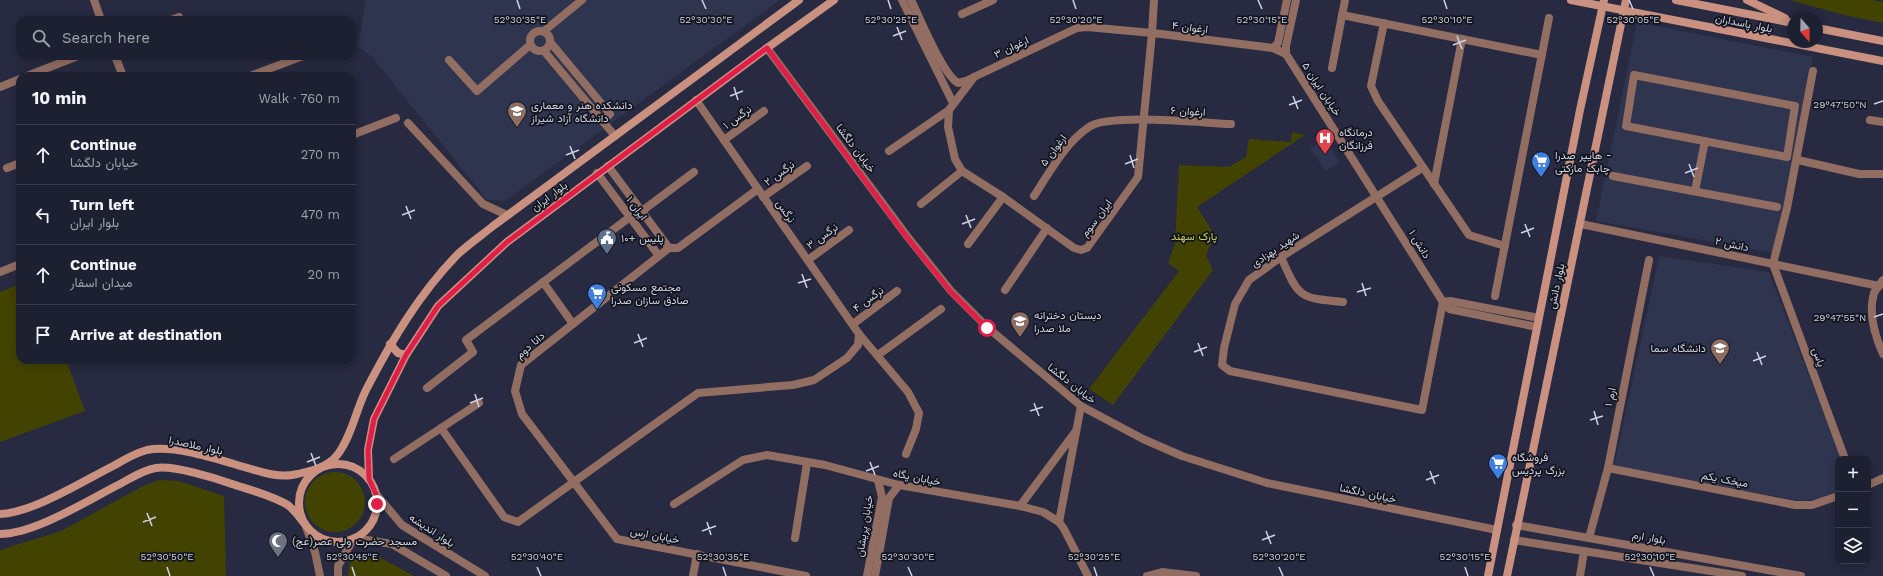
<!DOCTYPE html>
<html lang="en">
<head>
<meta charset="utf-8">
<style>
	body { margin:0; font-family:"Work Sans",Vazirmatn,sans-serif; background:#252838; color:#f1f3f6 }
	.controls { position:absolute; right:12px; bottom:12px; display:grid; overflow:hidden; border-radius:8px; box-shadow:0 2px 10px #0003 }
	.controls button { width:36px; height:36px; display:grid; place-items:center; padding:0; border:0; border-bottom:1px solid #3b3e4c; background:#1d2030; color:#f1f3f6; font:20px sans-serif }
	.compass { position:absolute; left:1787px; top:12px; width:36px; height:36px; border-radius:50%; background:#1d2030; box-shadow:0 2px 10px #0003; rotate:160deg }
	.stop { position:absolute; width:12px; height:12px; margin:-9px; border:3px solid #e11d48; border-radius:50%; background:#fff }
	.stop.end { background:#e11d48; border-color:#fff; box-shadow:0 1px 4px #0008 }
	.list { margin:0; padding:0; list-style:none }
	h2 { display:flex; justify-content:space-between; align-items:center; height:52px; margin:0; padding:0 16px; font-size:17px }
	h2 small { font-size:13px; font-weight:400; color:#a0a3ab }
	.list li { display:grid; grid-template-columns:26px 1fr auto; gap:12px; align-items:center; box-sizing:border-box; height:60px; padding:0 16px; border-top:1px solid #3b3e4c }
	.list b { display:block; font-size:15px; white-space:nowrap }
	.list p { margin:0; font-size:13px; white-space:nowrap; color:#a0a3ab }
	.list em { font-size:13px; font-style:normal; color:#a0a3ab }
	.icon { flex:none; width:22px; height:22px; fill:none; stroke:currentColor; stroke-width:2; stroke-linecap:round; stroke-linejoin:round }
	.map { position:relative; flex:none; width:1883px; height:576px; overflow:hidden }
	.search { position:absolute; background:#1d2030; box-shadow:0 2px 10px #0003; left:16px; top:16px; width:340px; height:44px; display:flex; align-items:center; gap:10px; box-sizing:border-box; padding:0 14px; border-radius:12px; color:#a0a3ab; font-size:15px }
	.panel { position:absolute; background:#1d2030; box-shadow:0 2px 10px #0003; left:16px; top:72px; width:340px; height:292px; border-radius:12px }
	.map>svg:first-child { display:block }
	.built { fill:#2f344f }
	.green { fill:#424300 }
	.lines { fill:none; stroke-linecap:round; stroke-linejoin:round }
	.minor { stroke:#916d62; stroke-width:8 }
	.tertiary { stroke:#916d62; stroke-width:8 }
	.secondary { stroke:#ca9180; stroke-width:8 }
	.route { stroke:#e11d48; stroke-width:5 }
	.ticks { fill:none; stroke:#cfd2e1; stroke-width:1.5 }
	.labels { text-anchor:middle; stroke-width:3.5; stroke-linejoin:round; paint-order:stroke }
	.street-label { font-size:11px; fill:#cfd2e1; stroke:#12141e }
	.poi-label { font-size:11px; fill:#cfd2e1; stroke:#12141e; text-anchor:start }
	.park-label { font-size:11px; fill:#ced260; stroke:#12141e }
	.ticks-label { font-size:10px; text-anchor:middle; fill:#cfd2e1; stroke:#12141e; stroke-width:3.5; stroke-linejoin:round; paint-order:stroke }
</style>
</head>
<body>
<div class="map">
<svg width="1883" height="576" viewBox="0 0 1883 576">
	<rect width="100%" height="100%" fill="#272a40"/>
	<!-- built -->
	<g class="built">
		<path d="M 366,0 L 780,0 L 505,201 L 487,200 L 372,57 L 358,46 Z"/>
		<path d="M 1637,22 L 1813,57 L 1774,253 L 1596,221 Z"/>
		<path d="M 1325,139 L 1340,162 L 1325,171 L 1310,148 Z"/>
		<path d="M 1659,256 L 1769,272 L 1841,459 L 1838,459 L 1838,491 L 1818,499 L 1802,501 L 1614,467 Z"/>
	</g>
	<!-- green -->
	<g class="green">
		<path d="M 1790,0 L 1871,0 L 1883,2 L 1883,23 L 1844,15 Z"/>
		<path d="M 1292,132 L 1305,135 L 1197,207 L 1215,235 L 1206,255 L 1213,270 L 1113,405 L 1089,389 L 1179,271 L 1168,263 L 1175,244 L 1179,165 L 1229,167 L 1246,157 L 1249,139 L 1291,142 Z"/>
		<path d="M 20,284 L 20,360 L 66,360 L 85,411 L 0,442 L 0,292 Z"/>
		<circle cx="335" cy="502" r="30"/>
		<path d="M 159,480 L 179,481 L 224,496 L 226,576 L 0,576 L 0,550 L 61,531 L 143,486 Z"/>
		<path d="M 370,552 L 414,576 L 348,576 L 350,559 Z"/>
	</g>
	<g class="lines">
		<!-- minor -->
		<g class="minor">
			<path d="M 94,0 L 101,20"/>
			<path d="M 902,0 L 953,103"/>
			<path d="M 911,0 C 920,18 943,75 958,83 L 966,81"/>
			<path d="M 1154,0 L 1152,33 L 1138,177 L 1087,248 L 1081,250 L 1074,248 L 1003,197 L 962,171 L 955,159 L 948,127 L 949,110 L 974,77 L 1077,28 L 1087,27 L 1152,33 L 1161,34 L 1273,48"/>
			<path d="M 1296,0 L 1286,46 L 1286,54 L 1443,302 L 1449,309 L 1537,327"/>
			<path d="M 962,14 L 993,0"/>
			<path d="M 1342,15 L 1542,55"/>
			<path d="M 171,20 L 179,17"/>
			<path d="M 1384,23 L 1371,86 L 1378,101 L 1469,235 L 1505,246"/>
			<circle cx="540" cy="41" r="10"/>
			<path d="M 544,31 L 582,0"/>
			<path d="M 551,43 L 610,114 L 603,121"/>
			<path d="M 544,51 L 615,136"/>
			<path d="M 1286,54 L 1273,48 L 1278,43 L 1287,0"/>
			<path d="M 115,56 L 123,76"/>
			<path d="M 449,60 L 477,91 L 530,45"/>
			<path d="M 1332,68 L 1345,0"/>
			<path d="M 1813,71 L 1787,208 L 1773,264 L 1845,459"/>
			<path d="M 1634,75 L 1795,106 L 1787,157 L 1626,126 Z"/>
			<path d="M 27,76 L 78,56"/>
			<path d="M 250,76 L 303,56"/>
			<path d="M 0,87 L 20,79"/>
			<path d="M 696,100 L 859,334 L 908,392 L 919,413 L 916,429 L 906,454"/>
			<path d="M 1870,120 L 1883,122"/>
			<path d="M 408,123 L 483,204 L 507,215"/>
			<path d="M 352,135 L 396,118"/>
			<path d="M 724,140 L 764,111"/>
			<path d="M 889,151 L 949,110"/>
			<path d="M 1798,160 L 1859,174 L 1883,174"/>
			<path d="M 608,166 L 669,248"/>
			<path d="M 7,168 L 20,163"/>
			<path d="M 1422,168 L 1281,257 L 1249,280 L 1235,304 L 1224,348 L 1222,365 L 1230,371 L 1422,410 L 1443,302"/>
			<path d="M 597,173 L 659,256"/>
			<path d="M 1613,176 L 1777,207"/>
			<path d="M 1434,184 L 1462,39"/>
			<path d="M 758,189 L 678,248 L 669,248 L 521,365 L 515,391 L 522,414 L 617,539 L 806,576"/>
			<path d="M 1695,191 L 1705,141"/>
			<path d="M 1034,196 C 1050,172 1064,144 1089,127 C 1109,113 1203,123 1231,124"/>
			<path d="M 763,197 L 807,166"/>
			<path d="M 921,204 L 962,171"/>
			<path d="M 642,211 L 694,172"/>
			<path d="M 1581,224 L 1879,286"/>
			<path d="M 968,244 L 1003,197"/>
			<path d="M 1281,257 C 1299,298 1299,298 1343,302"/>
			<path d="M 808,260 L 849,230"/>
			<path d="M 0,272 L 20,264"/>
			<path d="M 1883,280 C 1880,284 1876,289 1874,293 C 1868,313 1875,336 1883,354"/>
			<path d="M 543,282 L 573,324"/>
			<path d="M 1005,290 L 1047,228"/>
			<path d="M 1495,296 L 1549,18"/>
			<path d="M 1443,302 L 1450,301 L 1539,318"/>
			<path d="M 853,324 L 897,291"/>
			<path d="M 878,355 L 941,309"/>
			<path d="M 427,388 L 473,352 L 466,340 L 630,217"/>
			<path d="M 441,428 L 504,517 L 518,522 L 698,393 L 793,385 L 814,380 L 847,358 L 858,345 L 859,334"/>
			<path d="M 394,459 L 479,403"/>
			<path d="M 1608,468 L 1795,505 L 1812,505 L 1838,496"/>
			<path d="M 1868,485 L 1883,478"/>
			<path d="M 674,504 L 743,460 L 767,455 L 825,465 L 899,485 L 1020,506 L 1043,512 L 1059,522 L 1064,529 L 1088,576"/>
			<path d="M 1020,506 L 1076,431"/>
			<path d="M 1059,522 L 1081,406"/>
			<path d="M 795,538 L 807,463"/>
			<path d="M 1589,538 L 1608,468 L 1649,260"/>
			<path d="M 693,576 L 697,554"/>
			<path d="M 867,576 L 882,497 L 878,480"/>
			<path d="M 875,576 L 889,498 L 899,485"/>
			<path d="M 1147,576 L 1162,572 L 1196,576"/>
			<path d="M 1580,576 L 1584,551"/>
		</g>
		<!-- tertiary -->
		<g class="tertiary">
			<path d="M 767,48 L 907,236 L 951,291 L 987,327 L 1081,406 L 1143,439 L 1182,456 L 1267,483 L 1497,530"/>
			<path d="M 966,81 L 974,77"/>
			<path d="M 376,494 L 402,525 L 485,576"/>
			<path d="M 305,524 L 315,552 L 320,576"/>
			<path d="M 1516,525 L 1801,576"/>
			<path d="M 1514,540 L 1742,576"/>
			<path d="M 338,576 L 338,566 L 354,538 L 392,544 L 446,576"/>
		</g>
		<!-- secondary -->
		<g class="secondary">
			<path d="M 1571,0 L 1883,61"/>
			<path d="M 1676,0 L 1793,23"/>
			<path d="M 1747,0 L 1785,18"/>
			<path d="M 1817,28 L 1883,41"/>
			<path d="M 390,344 L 398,353 L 406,355"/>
			<circle cx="338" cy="503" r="39"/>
			<path d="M 369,479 L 368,450 L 374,419 L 406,355 L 438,306 L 507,242 L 767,48 L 834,0"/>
			<path d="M 0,514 C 33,513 85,480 115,465 C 125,459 136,453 147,450 C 176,444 222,461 251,469 C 264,473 278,477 292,475 C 308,472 328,468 338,454 C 352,435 356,410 366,390 C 392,340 419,294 458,254 C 469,244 482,235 493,226 L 799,0"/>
			<path d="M 0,534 C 35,534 88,500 120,484 C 131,478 143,470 156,468 C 173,465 215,478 232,484 C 247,489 277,497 289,506 C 295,511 300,518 305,524"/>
			<path d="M 1488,576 L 1580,110 L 1604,0"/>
			<path d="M 1507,576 L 1626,0"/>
		</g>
	</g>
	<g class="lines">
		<!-- route -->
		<path class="route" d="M 377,504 L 376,494 L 369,479 L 368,450 L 374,419 L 406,355 L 438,306 L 507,242 L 767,48 L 906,236 L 951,292 L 987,328"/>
	</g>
	<!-- ticks -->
	<path class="ticks" d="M 517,0 L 520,9M 702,0 L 706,9M 888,0 L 891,9M 1073,0 L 1076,9M 1258,0 L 1262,9M 1444,0 L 1447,9M 1629,0 L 1633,9M 897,27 L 902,40M 893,36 L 906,31M 1457,36 L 1462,49M 1453,45 L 1466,40M 734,87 L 738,100M 730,96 L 743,91M 1293,96 L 1298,109M 1874,104 L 1883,101M 1289,105 L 1302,100M 570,146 L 575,159M 566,155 L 579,150M 1130,155 L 1134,168M 1125,164 L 1138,159M 1689,164 L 1694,177M 1685,173 L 1698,168M 406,206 L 411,219M 402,215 L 415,210M 966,215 L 971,228M 962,224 L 975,219M 1525,224 L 1530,237M 1521,233 L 1534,228M 802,274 L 807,288M 798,283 L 811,279M 1362,283 L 1366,296M 1357,292 L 1371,288M 1874,317 L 1883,314M 638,334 L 643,347M 634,343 L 647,338M 1198,343 L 1203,356M 1194,352 L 1207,347M 1757,352 L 1762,365M 1753,361 L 1766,356M 475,394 L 479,407M 470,403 L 483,398M 1034,403 L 1039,416M 1030,411 L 1043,407M 1594,411 L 1598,425M 1590,420 L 1603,416M 311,453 L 316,466M 307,462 L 320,457M 870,462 L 875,475M 866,471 L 879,466M 1430,471 L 1435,484M 1426,480 L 1439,475M 147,513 L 152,526M 143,522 L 156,517M 707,522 L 711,535M 702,531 L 716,526M 1266,531 L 1271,544M 1262,540 L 1275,535M 167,567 L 170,576M 352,567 L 355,576M 537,567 L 541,576M 723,567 L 726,576M 908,567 L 912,576M 1094,567 L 1097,576M 1279,567 L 1283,576M 1465,567 L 1468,576M 1650,567 L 1654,576"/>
	<!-- icons -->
	<defs>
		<g id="university-pin" transform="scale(1)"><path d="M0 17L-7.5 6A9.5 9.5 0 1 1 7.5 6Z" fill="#8d6e63" stroke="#12141e"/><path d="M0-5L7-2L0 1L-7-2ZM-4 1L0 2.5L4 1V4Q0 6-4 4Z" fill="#fff"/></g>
		<g id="hospital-pin" transform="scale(1)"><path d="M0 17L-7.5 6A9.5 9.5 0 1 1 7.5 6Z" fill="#e0444e" stroke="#12141e"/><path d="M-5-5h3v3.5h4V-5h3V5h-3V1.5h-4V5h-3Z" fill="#fff"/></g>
		<g id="supermarket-pin" transform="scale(1)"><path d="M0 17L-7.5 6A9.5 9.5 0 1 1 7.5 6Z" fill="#3f7fe0" stroke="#12141e"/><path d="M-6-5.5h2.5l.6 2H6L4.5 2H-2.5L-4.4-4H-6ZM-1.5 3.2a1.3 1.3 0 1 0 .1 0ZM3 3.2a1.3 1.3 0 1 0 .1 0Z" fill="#fff"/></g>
		<g id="civic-pin" transform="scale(1)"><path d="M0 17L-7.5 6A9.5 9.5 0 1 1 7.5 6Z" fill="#5c6f8a" stroke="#12141e"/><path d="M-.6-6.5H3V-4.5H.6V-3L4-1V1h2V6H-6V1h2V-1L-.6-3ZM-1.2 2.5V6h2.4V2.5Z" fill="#fff"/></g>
		<g id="school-pin" transform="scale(1)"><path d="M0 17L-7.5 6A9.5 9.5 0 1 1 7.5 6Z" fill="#8d6e63" stroke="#12141e"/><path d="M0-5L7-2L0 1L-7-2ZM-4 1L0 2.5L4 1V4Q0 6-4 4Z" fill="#fff"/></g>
		<g id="mosque-pin" transform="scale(1)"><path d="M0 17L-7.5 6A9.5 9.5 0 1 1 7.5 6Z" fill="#6b7280" stroke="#12141e"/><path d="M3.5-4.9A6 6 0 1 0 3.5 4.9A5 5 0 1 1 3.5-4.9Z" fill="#fff"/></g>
	</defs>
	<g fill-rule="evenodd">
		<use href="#university-pin" x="517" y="111"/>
		<use href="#hospital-pin" x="1325" y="138"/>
		<use href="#supermarket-pin" x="1541" y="161"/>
		<use href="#civic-pin" x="607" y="238"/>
		<use href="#supermarket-pin" x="597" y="293"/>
		<use href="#school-pin" x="1020" y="321"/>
		<use href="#university-pin" x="1720" y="348"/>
		<use href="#supermarket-pin" x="1498" y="463"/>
		<use href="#mosque-pin" x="278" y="541"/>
	</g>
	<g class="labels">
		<!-- street labels -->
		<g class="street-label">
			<text transform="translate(1744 23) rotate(11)" y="4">بلوار پاسداران</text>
			<text transform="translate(1190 27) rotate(7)" y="4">ارغوان ۴</text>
			<text transform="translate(1011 47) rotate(-25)" y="4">ارغوان ۳</text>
			<text transform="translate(1322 89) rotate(57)" y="4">خیابان ایران ۵</text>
			<text transform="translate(1188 111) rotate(3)" y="4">ارغوان ۶</text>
			<text transform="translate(737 117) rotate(-36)" y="4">نرگس ۱</text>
			<text transform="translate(856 148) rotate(53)" y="4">خیابان دلگشا</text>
			<text transform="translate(1053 150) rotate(-53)" y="4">ارغوان ۵</text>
			<text transform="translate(779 173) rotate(-36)" y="4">نرگس ۲</text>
			<text transform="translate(549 196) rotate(-37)" y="4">بلوار ایران</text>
			<text transform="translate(637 208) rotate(53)" y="4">ایران ۱</text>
			<text transform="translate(786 211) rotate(55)" y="4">نرگس</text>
			<text transform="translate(1096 218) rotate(-53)" y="4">ایران سوم</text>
			<text transform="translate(822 236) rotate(-36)" y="4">نرگس ۳</text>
			<text transform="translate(1420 244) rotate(59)" y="4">دانش ۱</text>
			<text transform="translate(1732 244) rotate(12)" y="4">دانش ۲</text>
			<text transform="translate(1275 249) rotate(-34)" y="4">شهید بهزادی</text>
			<text transform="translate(1556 286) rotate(-78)" y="4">بلوار دانش</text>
			<text transform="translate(868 299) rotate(-36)" y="4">نرگس ۴</text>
			<text transform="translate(530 345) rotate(-41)" y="4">دانا دوم</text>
			<text transform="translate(1819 357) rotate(70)" y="4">یاس</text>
			<text transform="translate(1072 383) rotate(38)" y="4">خیابان دلگشا</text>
			<text transform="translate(1610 397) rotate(-79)" y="4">ارم ۱</text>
			<text transform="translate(196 445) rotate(12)" y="4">بلوار ملاصدرا</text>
			<text transform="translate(917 477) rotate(11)" y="4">خیابان پگاه</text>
			<text transform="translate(1725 479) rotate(11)" y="4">میخک یکم</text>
			<text transform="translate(1368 493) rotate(12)" y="4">خیابان دلگشا</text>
			<text transform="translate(864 526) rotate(-81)" y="4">خیابان پریشان</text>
			<text transform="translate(432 530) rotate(33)" y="4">بلوار اندیشه</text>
			<text transform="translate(655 535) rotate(11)" y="4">خیابان ارس</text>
			<text transform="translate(1649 537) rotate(10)" y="4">بلوار ارم</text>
		</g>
		<!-- poi labels -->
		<g class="poi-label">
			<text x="531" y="109">دانشکده هنر و معماری<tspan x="531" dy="13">دانشگاه آزاد شیراز</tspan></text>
			<text x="1339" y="136">درمانگاه<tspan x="1339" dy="13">فرزانگان</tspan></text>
			<text x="1555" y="159">هایپر صدرا -<tspan x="1555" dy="13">چابک مارکتی</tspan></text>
			<text x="621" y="242">پلیس +۱۰</text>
			<text x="611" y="291">مجتمع مسکونی<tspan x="611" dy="13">صادق سازان صدرا</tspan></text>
			<text x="1034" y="319">دبستان دخترانه<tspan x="1034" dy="13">ملا صدرا</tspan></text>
			<text x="1706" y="352" text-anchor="end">دانشگاه سما</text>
			<text x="1512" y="461">فروشگاه<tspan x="1512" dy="13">بزرگ پردیس</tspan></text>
			<text x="292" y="545">مسجد حضرت ولی عصر(عج)</text>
		</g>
		<!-- park labels -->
		<g class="park-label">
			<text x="1194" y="240">پارک سهند</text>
		</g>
	</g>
	<g class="ticks-label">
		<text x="520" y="23">52°30'35"E</text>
		<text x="706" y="23">52°30'30"E</text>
		<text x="891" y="23">52°30'25"E</text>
		<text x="1076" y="23">52°30'20"E</text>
		<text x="1262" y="23">52°30'15"E</text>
		<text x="1447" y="23">52°30'10"E</text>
		<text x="1633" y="23">52°30'05"E</text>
		<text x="1840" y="108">29°47'50"N</text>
		<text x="1840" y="321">29°47'55"N</text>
		<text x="167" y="560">52°30'50"E</text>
		<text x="352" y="560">52°30'45"E</text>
		<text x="537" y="560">52°30'40"E</text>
		<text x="723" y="560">52°30'35"E</text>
		<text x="908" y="560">52°30'30"E</text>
		<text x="1094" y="560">52°30'25"E</text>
		<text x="1279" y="560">52°30'20"E</text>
		<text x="1465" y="560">52°30'15"E</text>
		<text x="1650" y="560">52°30'10"E</text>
	</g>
</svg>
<div class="controls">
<button>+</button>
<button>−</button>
<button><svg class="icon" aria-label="layers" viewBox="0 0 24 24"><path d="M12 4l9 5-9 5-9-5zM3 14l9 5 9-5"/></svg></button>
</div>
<svg class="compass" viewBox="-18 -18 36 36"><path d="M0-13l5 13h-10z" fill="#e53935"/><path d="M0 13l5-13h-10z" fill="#a0a3ab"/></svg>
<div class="stop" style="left:987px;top:328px"></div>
<div class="stop end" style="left:377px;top:504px"></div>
<div class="search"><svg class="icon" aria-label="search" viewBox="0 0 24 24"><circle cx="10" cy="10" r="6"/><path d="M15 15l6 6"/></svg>Search here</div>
<section class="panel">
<h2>10 min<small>Walk · 760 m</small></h2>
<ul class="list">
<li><svg class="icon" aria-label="ahead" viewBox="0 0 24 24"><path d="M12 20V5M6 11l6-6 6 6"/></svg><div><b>Continue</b><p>خیابان دلگشا</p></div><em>270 m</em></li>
<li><svg class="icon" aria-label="left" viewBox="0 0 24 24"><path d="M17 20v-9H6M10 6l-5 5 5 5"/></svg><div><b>Turn left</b><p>بلوار ایران</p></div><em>470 m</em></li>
<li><svg class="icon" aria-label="ahead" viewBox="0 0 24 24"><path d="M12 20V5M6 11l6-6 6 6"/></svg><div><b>Continue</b><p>میدان اسفار</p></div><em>20 m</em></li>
<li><svg class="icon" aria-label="arrive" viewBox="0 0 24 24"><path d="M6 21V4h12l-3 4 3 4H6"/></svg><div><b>Arrive at destination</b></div></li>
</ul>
</section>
</div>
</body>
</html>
